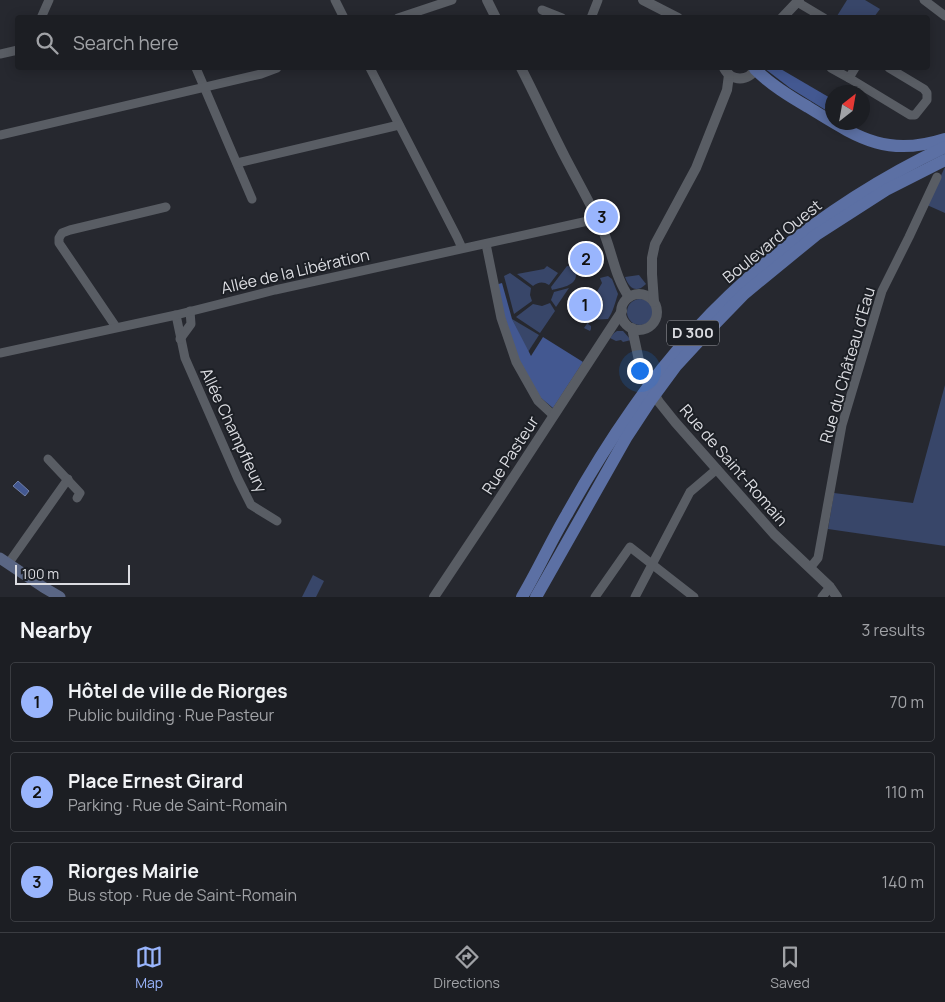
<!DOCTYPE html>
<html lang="en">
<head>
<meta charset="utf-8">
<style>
	body { margin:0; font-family:Manrope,sans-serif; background:#25272b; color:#f1f3f6 }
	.compass { position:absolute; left:825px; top:85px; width:45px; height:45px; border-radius:50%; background:#1c1e23; box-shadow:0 2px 12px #0003; rotate:31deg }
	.scale { position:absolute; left:15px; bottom:12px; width:115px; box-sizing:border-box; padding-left:5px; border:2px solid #dbdce1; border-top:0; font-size:14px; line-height:18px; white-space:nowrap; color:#dbdce1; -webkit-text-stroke:4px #1c1f25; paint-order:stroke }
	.you { position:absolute; left:639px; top:370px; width:18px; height:18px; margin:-12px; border:4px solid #fff; border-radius:50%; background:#1a73e8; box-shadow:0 0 0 8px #1a73e833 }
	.badge { display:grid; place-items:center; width:32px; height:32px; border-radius:50%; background:#99b5fd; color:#111; font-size:16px; font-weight:700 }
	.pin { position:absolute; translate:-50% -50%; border:2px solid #fff; box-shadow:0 1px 5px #0006 }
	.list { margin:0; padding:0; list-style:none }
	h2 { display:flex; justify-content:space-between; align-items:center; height:65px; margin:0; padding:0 20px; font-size:21px }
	h2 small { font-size:16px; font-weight:400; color:#a0a2a6 }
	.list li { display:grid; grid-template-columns:32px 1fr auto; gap:15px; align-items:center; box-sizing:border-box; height:80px; margin:0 10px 10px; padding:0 10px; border:1px solid #3a3c41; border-radius:5px }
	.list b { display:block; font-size:19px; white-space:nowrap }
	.list p { margin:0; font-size:16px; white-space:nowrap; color:#a0a2a6 }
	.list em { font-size:16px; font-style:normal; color:#a0a2a6 }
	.icon { flex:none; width:28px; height:28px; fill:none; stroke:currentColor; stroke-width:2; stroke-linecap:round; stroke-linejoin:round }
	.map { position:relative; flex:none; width:945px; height:597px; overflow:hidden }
	.search { position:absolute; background:#1c1e23; box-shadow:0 2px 12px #0003; left:15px; right:15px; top:15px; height:55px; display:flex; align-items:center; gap:12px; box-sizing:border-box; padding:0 18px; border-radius:5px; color:#a0a2a6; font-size:19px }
	.sheet { height:335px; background:#1c1e23 }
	nav { display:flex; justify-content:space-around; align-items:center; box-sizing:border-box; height:70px; border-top:1px solid #3a3c41; background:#1c1e23; font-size:14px; color:#a0a2a6 }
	nav a { display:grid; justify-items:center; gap:2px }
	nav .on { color:#99b5fd }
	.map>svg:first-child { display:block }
	.green { fill:#384669 }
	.forest { fill:#435891 }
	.water { fill:#435891; stroke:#7180a9 }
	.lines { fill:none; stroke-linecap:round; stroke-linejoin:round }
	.minor { stroke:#595d64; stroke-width:9 }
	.tertiary { stroke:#595d64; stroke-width:10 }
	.secondary { stroke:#5a6684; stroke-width:11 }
	.primary { stroke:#5c70a4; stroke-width:12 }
	.labels { text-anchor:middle; stroke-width:4; stroke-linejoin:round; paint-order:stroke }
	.shield { fill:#1c1f25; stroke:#a2a3a9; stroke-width:1 }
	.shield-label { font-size:15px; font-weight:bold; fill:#dbdce1 }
	.street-label { font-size:16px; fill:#dbdce1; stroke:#1c1f25 }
</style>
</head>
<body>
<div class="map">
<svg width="945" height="597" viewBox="0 0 945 597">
	<rect width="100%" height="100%" fill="#26282f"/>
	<!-- green -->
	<g class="green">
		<path d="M 847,0 L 865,0 L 880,9 L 874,17 L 840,17 L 837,16 Z"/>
		<path d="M 945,167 L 945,213 L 927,205 Z"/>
		<path d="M 547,266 L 558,273 L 549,285 C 543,281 538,282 533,286 L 517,274 L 544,269 Z"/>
		<path d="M 567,266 L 574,267 C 574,267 576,274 576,275 C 576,286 560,288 552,290 L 551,287 Z"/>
		<path d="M 510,273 L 531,288 L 530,295 L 532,301 L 514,314 L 504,276 Z"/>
		<path d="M 639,275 L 646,284 C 636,294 629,288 625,277 Z"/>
		<path d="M 608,276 L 612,279 L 618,294 C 615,303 613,312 608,319 L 590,320 L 588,324 L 591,326 L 591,329 L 590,331 L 584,328 L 603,300 L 595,295 L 602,283 L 600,278 Z"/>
		<path d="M 569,288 L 556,307 L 551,300 L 554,292 Z"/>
		<circle cx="640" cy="312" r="13"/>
		<path d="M 550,303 L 555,311 L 540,333 L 516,317 L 533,304 L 542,306 Z"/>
		<path d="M 512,319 L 539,335 L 528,352 Z"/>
		<path d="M 617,331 L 623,331 L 631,340 L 623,342 L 621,340 L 616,341 L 610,338 L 614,333 Z"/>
		<path d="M 945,385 L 945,546 L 828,529 L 834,493 L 913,503 Z"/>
		<path d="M 313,575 L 324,581 L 316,597 L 302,597 Z"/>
	</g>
	<!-- forest -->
	<g class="forest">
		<path d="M 764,68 L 779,68 L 832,99 L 832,114 L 790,88 Z"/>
		<path d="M 502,283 L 512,319 L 531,356 L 543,337 L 583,362 L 553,408 L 541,398 L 518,361 L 495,285 Z"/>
	</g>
	<!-- water -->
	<path class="water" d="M 18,481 L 29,491 L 25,496 L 13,486 Z"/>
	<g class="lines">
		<!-- minor -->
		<g class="minor">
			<path d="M 335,0 L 344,18"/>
			<path d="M 924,0 L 945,16"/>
			<path d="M 797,2 L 824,18"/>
			<path d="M 542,10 L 562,18"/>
			<path d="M 41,18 L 49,0"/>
			<path d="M 398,18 L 452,0"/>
			<path d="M 591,18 L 598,0"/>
			<path d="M 0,54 L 18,50"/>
			<path d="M 196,68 L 252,199"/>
			<path d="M 370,68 L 457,237 L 462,248"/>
			<path d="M 831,68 L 849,78 L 855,68"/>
			<path d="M 849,78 L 910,115 L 915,115 L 927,100 L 927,93 L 924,89 L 889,68"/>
			<path d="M 0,135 L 261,74 L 277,68"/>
			<path d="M 237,163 L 399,125"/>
			<path d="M 486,244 L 501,318 L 516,362 L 538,401 L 553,415"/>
			<path d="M 176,315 L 185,358 L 238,479 L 251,505 L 277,521"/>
			<path d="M 116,327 L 59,243 L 59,238 L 62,233 L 70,230 L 166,207"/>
			<path d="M 180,339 L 191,324 L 190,311"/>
			<path d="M 0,353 L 176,315 L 275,290 L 597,219"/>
			<path d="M 48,459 L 80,493 L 77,498"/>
			<path d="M 8,564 L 68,479"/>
			<path d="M 810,568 L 818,558 L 842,425 L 882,291 L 909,237 L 937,177"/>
			<path d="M 595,597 L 630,547 L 694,597"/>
			<path d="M 635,597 L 690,492 L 717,469"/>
			<path d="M 822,597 L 830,587"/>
		</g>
		<!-- tertiary -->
		<g class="tertiary">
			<path d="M 487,0 L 496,18"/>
			<path d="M 643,0 L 678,18"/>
			<path d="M 782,18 L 799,0"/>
			<path d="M 521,68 C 536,97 550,128 565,157 C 577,180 590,203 601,226 C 612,249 614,276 629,297"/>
			<path d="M 724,68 C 731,82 749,82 756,68"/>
			<circle cx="639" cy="312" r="18"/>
			<path d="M 654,302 L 652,274 L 652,258 L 655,244 L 696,168 L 727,90 L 729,75"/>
			<path d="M 632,328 L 641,370 L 651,389 L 659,402 L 675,422 L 774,534 L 830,587 L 837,597"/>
			<path d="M 434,597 L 494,507 L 622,311"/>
		</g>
		<!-- secondary -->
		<path class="secondary" d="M 0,558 L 43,587 L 60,597"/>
		<!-- primary -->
		<g class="primary">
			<path d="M 755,69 C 771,85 789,96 808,107 C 857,137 886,158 945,139"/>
			<path d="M 522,597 C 538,570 551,541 567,514 C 587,478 609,442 633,408 C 710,296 823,205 945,147"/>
			<path d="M 536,597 L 626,438 L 651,400 L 676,366 L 712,327 L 744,294 L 816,235 L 886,190 L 945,160"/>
		</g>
	</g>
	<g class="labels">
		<!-- shield labels -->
		<rect class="shield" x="667" y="320.5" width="52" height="25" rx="4"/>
		<g class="shield-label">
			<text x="693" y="338">D 300</text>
		</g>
		<!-- street labels -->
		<g class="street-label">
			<text transform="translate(772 241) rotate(-39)" y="6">Boulevard Ouest</text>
			<text transform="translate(295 271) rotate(-13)" y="6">Allée de la Libération</text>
			<text transform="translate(847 365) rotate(-74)" y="6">Rue du Château d'Eau</text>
			<text transform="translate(234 430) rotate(65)" y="6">Allée Champfleury</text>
			<text transform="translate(510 455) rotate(-57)" y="6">Rue Pasteur</text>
			<text transform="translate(734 465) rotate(49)" y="6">Rue de Saint-Romain</text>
		</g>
	</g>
</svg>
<svg class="compass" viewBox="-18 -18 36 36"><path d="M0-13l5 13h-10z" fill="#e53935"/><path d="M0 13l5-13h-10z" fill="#a0a2a6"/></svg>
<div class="scale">100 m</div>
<div class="you"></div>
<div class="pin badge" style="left:585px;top:305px">1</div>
<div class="pin badge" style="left:586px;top:259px">2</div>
<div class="pin badge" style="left:602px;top:217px">3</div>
<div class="search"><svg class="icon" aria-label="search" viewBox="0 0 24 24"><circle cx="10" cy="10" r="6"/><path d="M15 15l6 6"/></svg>Search here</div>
</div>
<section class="sheet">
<h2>Nearby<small>3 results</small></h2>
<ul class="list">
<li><span class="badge">1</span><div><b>Hôtel de ville de Riorges</b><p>Public building · Rue Pasteur</p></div><em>70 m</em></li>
<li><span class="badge">2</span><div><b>Place Ernest Girard</b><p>Parking · Rue de Saint-Romain</p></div><em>110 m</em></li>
<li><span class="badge">3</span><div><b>Riorges Mairie</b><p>Bus stop · Rue de Saint-Romain</p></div><em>140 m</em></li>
</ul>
</section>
<nav>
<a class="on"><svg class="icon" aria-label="map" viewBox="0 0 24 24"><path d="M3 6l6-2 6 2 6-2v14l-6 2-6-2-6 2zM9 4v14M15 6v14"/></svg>Map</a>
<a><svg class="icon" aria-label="directions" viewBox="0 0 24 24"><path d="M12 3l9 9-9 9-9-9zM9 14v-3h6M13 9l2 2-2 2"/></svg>Directions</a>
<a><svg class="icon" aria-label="saved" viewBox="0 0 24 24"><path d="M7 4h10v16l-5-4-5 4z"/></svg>Saved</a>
</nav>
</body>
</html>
